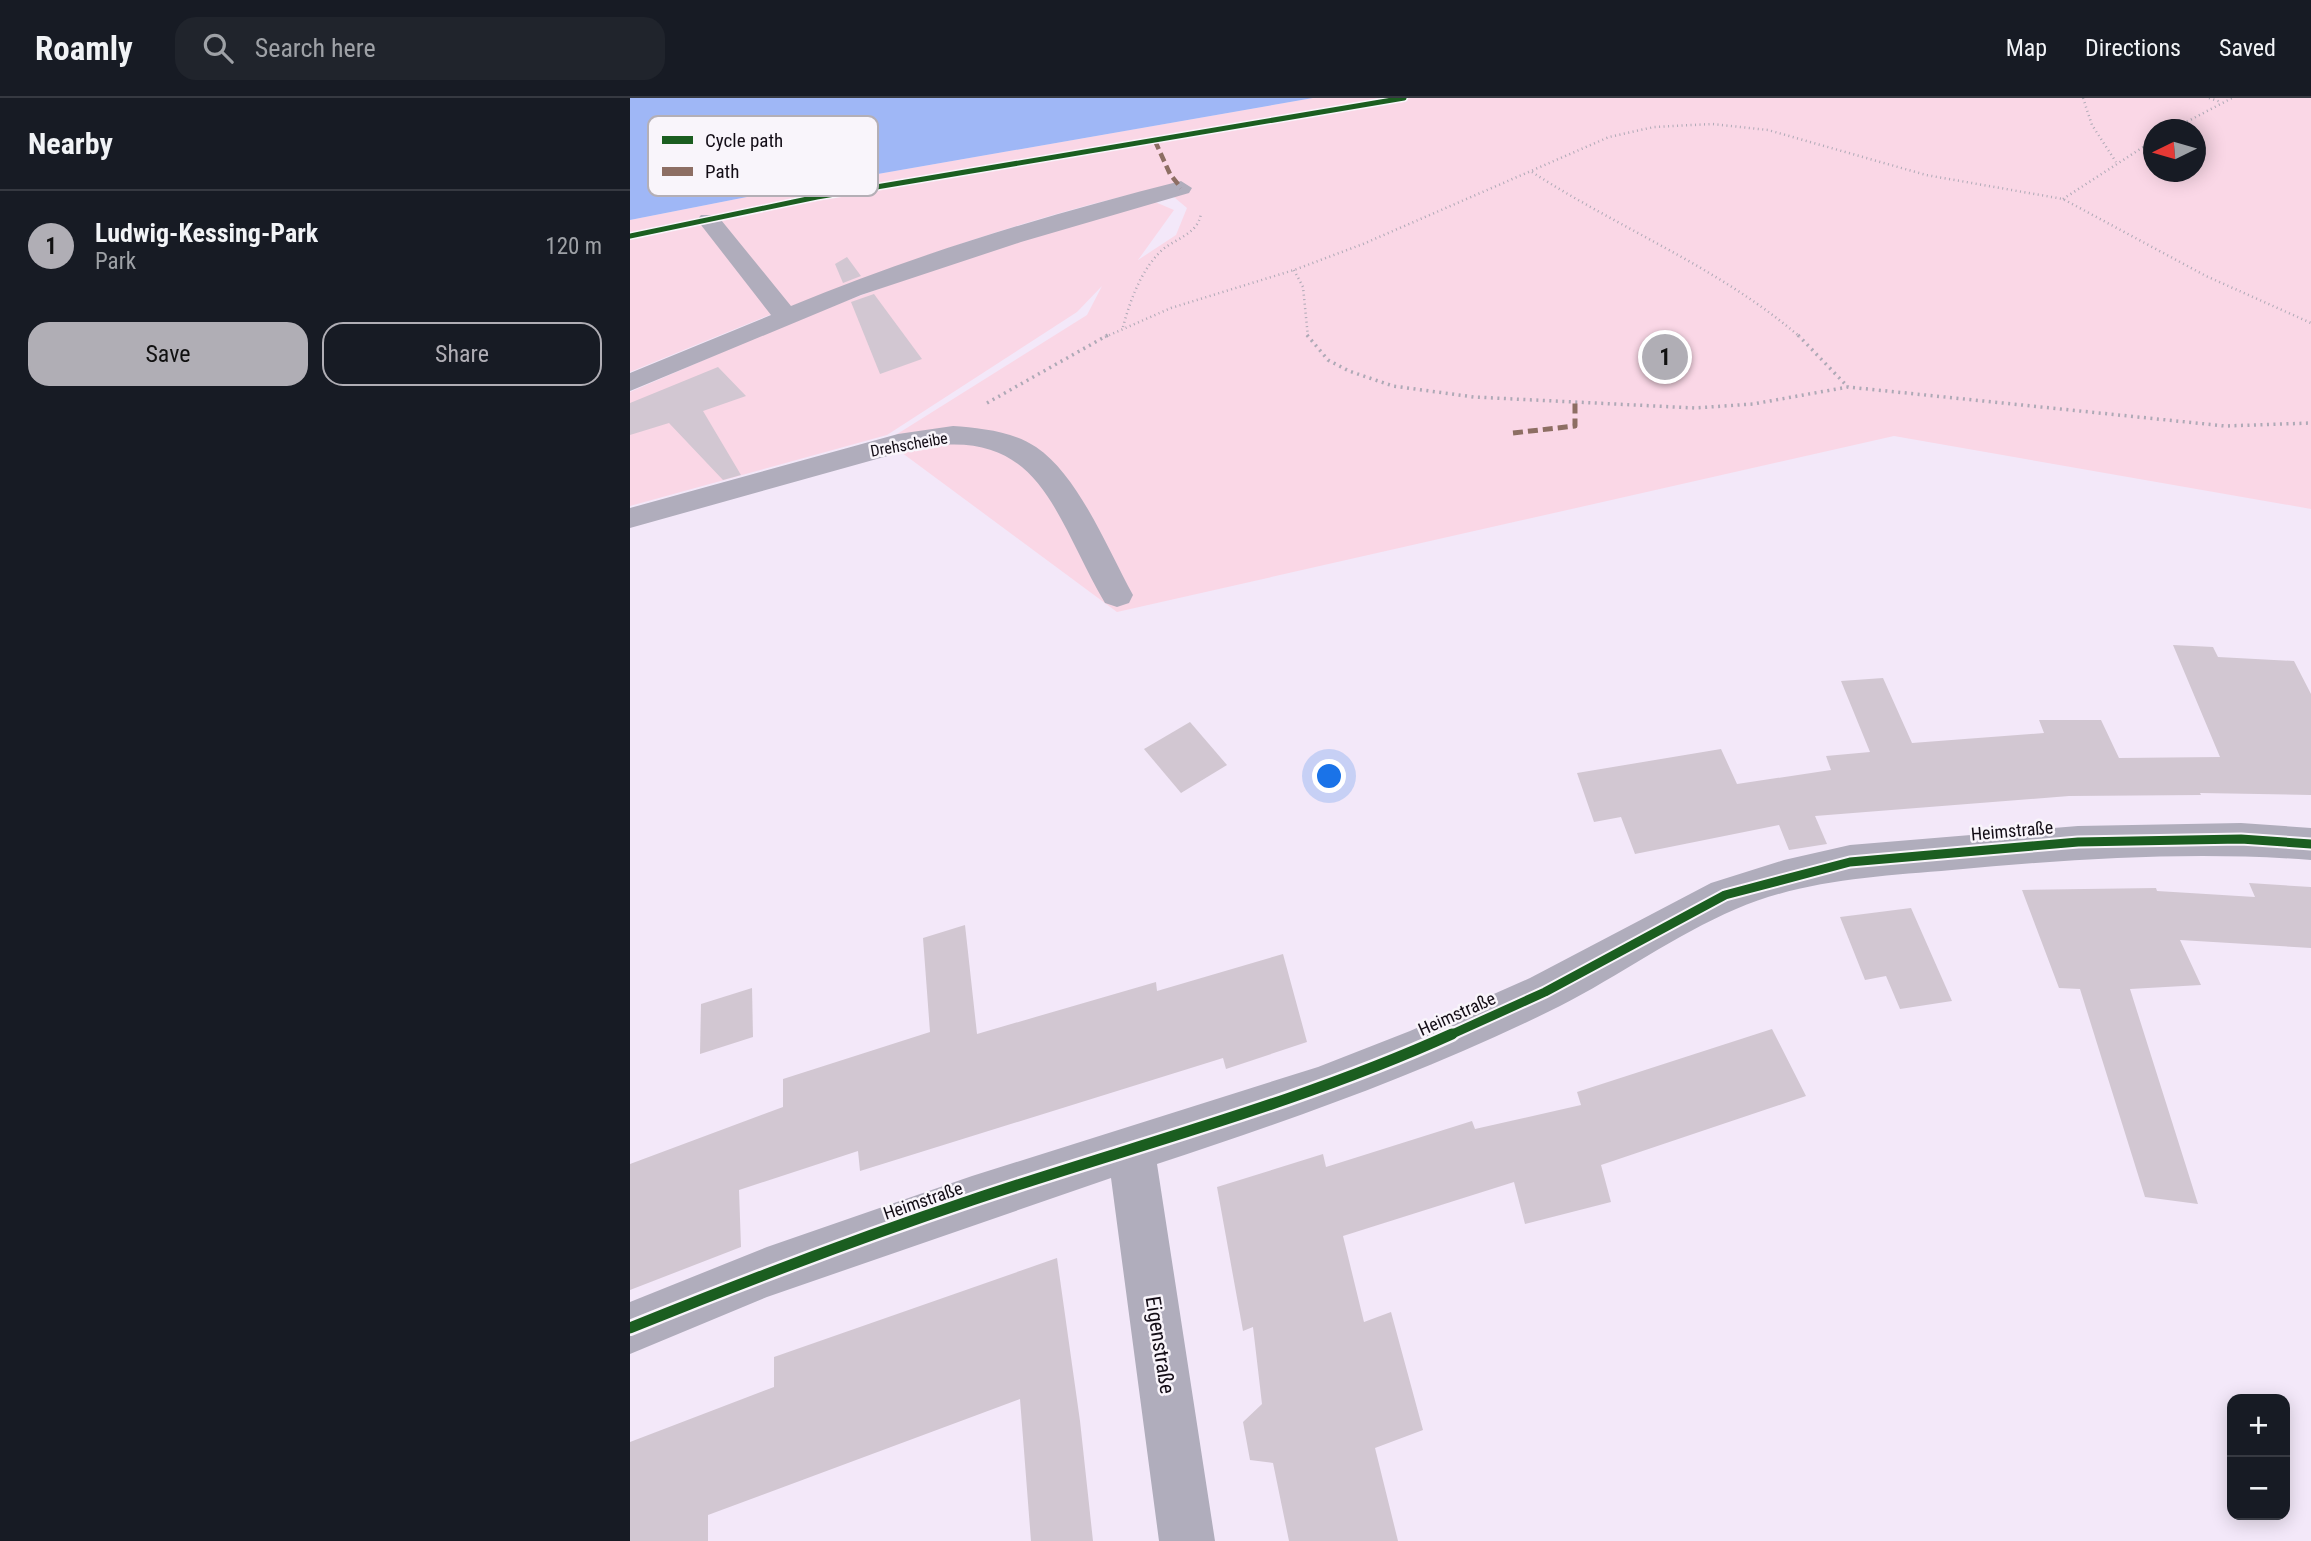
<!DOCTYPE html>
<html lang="en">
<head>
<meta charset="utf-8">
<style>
	body { margin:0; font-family:"Roboto Condensed",sans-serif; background:#20242c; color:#f1f3f6 }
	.controls { position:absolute; right:21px; bottom:21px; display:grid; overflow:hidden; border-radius:14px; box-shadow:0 4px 18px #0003 }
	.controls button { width:63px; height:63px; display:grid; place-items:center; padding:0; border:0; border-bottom:2px solid #363941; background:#171b24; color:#f1f3f6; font:35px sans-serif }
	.compass { position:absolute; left:1513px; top:21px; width:63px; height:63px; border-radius:50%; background:#171b24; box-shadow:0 4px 18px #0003; rotate:265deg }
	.you { position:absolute; left:700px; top:679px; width:24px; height:24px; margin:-18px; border:5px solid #fff; border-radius:50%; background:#1a73e8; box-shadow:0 0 0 10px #1a73e833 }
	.badge { display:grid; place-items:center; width:46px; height:46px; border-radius:50%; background:#b0aeb5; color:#111; font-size:23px; font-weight:700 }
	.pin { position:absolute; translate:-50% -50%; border:4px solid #fff; box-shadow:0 2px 7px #0006 }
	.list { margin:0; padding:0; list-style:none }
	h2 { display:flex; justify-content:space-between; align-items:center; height:91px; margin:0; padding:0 28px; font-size:30px }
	h2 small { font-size:23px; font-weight:400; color:#9ea1a6 }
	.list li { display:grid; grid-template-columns:46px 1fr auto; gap:21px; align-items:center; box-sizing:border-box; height:112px; padding:0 28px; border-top:2px solid #363941 }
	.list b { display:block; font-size:26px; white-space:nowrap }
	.list p { margin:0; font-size:23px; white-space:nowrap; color:#9ea1a6 }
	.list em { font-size:23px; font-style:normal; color:#9ea1a6 }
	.actions { display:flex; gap:14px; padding:21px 28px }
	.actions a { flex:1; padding:16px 0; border:2px solid #b0aeb5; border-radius:21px; text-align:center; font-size:24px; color:#b0aeb5 }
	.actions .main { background:#b0aeb5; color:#111 }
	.icon { flex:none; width:38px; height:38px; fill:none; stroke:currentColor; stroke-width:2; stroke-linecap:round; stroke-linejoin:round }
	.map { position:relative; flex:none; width:1681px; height:1443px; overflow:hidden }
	header { display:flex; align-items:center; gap:42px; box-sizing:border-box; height:98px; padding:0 35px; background:#171b24; border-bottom:2px solid #363941 }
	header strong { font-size:33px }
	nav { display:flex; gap:38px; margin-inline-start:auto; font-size:24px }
	.search { width:490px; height:63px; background:#20242c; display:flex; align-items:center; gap:18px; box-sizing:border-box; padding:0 24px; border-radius:21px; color:#9ea1a6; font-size:26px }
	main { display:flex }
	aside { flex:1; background:#171b24 }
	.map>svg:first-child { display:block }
	.green { fill:#fad7e6; fill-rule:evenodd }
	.water { fill:#9fb7f6 }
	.building { fill:#d2c7d2 }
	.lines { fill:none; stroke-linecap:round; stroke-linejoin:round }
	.path-far1 { stroke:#aea9b6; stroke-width:2.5; stroke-dasharray:1 3.5; stroke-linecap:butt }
	.path { stroke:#aea9b6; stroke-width:3.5; stroke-dasharray:2 4.5; stroke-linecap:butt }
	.minor { fill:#b0adbc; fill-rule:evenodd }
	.quiet-far1 { stroke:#8d6e63; stroke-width:4.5; stroke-dasharray:9 4.5; stroke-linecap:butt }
	.quiet { stroke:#8d6e63; stroke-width:5; stroke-dasharray:10 5; stroke-linecap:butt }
	.cycleway-far2-casing { stroke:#f9f5fb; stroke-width:8 }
	.cycleway-far1-casing { stroke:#f9f5fb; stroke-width:13 }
	.cycleway-casing { stroke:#f9f5fb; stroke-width:16 }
	.cycleway-far2 { stroke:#1b5e20; stroke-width:5 }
	.cycleway-far1 { stroke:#1b5e20; stroke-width:9 }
	.cycleway { stroke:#1b5e20; stroke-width:11 }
	.labels { text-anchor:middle; stroke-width:5; stroke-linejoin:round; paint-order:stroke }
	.far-street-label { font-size:16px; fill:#130d16; stroke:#f9f5fb }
	.street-label { font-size:18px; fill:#130d16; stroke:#f9f5fb }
	.near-street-label { font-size:21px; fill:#130d16; stroke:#f9f5fb }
	.key { fill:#f9f5fb; stroke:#b4afb6; stroke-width:2 }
	.key-label { font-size:19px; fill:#130d16 }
</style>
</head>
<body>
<header>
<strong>Roamly</strong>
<div class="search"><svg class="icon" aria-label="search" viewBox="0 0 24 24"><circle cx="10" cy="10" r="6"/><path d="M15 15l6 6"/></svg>Search here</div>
<nav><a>Map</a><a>Directions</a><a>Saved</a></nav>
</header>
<main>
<aside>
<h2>Nearby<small></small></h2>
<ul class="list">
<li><span class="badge">1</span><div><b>Ludwig-Kessing-Park</b><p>Park</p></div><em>120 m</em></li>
</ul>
<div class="actions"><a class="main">Save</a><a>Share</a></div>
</aside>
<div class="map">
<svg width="1681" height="1443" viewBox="0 0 1681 1443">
	<rect width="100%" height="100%" fill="#f3e8f9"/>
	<!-- green -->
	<path class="green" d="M 683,0 L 1681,0 L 1681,411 L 1264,338 L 487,514 L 256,343 L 457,217 L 472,188 L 447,214 L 257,337 L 0,408 L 0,294 L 173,219 L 283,178 L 518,101 L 544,112 L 508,162 L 546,137 L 557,110 L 532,89 C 348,130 174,202 0,274 L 0,122 L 122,98 ZM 1524,32 L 1566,32 L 1566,74 L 1524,74 Z"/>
	<!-- water -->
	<path class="water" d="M 0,0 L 683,0 L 122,98 L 0,122 Z"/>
	<!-- building -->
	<g class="building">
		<path d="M 217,159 L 231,178 L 213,185 L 205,166 Z"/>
		<path d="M 244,196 L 292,261 L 250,276 L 221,204 Z"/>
		<path d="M 88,269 L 116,298 L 73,313 L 111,377 L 93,382 L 39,325 L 0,337 L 0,305 Z"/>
		<path d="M 1543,547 L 1583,549 L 1588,559 L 1664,563 L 1681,596 L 1681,697 L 1570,695 L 1571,697 L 1439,698 L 1185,718 L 1197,746 L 1159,752 L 1149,727 L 1005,756 L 991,719 L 964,724 L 947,675 L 1091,651 L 1107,686 L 1201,672 L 1196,658 L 1240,654 L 1211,583 L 1253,580 L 1282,645 L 1414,635 L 1409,622 L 1471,622 L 1489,660 L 1590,659 Z"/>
		<path d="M 560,624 L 597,667 L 551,695 L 514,651 Z"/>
		<path d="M 1619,785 L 1681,789 L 1681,850 L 1550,842 L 1571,887 L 1500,891 L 1568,1106 L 1515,1099 L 1450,891 L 1429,890 L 1392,792 L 1526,790 L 1527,793 L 1625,799 Z"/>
		<path d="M 1281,810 L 1322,903 L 1270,911 L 1256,878 L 1235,882 L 1210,819 Z"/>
		<path d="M 335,827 L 347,936 L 526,884 L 527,893 L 653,856 L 677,944 L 596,971 L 593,960 L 230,1073 L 228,1053 L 109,1092 L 111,1149 L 0,1192 L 0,1066 L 153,1009 L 153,981 L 300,934 L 293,840 Z"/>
		<path d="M 122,890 L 123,939 L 70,956 L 71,906 Z"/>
		<path d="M 1142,931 L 1176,998 L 971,1067 L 981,1104 L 895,1126 L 884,1084 L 713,1138 L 734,1224 L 761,1214 L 793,1332 L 745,1350 L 768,1443 L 659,1443 L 643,1365 L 620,1362 L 613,1324 L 632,1306 L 623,1229 L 613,1233 L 587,1089 L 693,1056 L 696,1069 L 842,1023 L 845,1031 L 951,1007 L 947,994 Z"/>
		<path d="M 427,1160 L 450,1323 L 463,1443 L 401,1443 L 390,1301 L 78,1417 L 78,1443 L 0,1443 L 0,1344 L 144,1289 L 144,1259 Z"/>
	</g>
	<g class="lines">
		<!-- path-far1 -->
		<g class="path-far1">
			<path d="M 1453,0 L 1462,27 L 1486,64"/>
			<path d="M 1579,0 L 1591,4"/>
			<path d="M 1541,32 L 1602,0"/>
			<path d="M 902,74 C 990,131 1090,170 1170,239"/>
			<path d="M 1433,101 L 1524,42"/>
			<path d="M 664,172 L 673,189 L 678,239"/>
			<path d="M 493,229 C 500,203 510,175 529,155 C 543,140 568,138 571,115"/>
			<path d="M 475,239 L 541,210 L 664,172 L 733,146 L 979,39 L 1024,29 L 1082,26 L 1138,32 L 1296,77 L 1433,101 L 1576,178 L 1681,225"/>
		</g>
		<!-- path -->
		<g class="path">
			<path d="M 677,237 L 698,262 L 719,273 L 763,288 L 844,299 L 1065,310 L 1123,306 L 1218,289 L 1595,328 L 1681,325"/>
			<path d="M 1168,237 L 1218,289"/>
			<path d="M 357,305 L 478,237"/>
		</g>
		<!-- minor -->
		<g class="minor">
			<path d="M 551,83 L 562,90 L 559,95 L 391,144 L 231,197 L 0,293 L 0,275 L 141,217 L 71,127 L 67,122 L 71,117 L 87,117 L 161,208 C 286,156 420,116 551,83 Z"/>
			<path d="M 323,328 C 349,330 383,333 406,349 C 449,378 478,452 503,497 L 499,505 L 487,509 L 475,505 C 422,415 411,323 279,352 L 0,430 L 0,410 L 268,336 Z"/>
			<path d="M 1611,725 L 1681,730 L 1681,762 C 1561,753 1442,761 1322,772 C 1250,778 1173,782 1106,811 C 1045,837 989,878 930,908 C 800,973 664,1021 527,1066 L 585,1443 L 529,1443 L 481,1080 L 137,1199 L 0,1256 L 0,1204 L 137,1149 L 342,1078 L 688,969 L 780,933 L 900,880 L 1081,785 L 1154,762 L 1220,747 L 1448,728 Z"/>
		</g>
		<!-- quiet-far1 -->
		<path class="quiet-far1" d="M 525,43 L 540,76 L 551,90"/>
		<!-- quiet -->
		<path class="quiet" d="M 883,335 L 945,328 L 945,305"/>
		<!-- cycleway-far2 casing -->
		<g class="cycleway-far2-casing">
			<path id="cycleway-far2" d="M 0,138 L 187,99 L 774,0"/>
		</g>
		<!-- cycleway-far1 casing -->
		<g class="cycleway-far1-casing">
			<path id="cycleway-far1" d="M 818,938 L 915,894 L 1095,797 L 1220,764 L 1448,744 L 1611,741 L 1681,746"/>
		</g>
		<!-- cycleway casing -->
		<g class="cycleway-casing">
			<path id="cycleway" d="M 0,1230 C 113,1184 226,1141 342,1102 C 502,1048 668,1006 822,936"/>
		</g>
		<!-- cycleway-far2 -->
		<use href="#cycleway-far2" class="cycleway-far2"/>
		<!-- cycleway-far1 -->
		<use href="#cycleway-far1" class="cycleway-far1"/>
		<!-- cycleway -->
		<use href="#cycleway" class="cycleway"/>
	</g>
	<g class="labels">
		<!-- far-street labels -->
		<g class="far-street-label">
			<text transform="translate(279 346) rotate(-10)" y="6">Drehscheibe</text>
		</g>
		<!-- street labels -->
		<g class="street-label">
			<text transform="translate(1382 733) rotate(-5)" y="6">Heimstraße</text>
			<text transform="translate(827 916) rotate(-24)" y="6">Heimstraße</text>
			<text transform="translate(293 1103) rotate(-19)" y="6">Heimstraße</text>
		</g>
		<!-- near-street labels -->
		<g class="near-street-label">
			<text transform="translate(530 1247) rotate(81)" y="7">Eigenstraße</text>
		</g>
	</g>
	<!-- legend -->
	<rect x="18" y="18" width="230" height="80" rx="10" class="key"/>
	<rect x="32" y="38" width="31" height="8" fill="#1b5e20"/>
	<rect x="32" y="69" width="31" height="9" fill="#8d6e63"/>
	<g class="key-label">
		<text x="75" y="49">Cycle path</text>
		<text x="75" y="80">Path</text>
	</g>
</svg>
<div class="controls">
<button>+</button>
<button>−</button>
</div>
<svg class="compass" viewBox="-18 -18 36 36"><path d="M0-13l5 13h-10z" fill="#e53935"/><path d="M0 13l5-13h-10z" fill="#9ea1a6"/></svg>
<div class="you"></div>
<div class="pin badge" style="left:1035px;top:259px">1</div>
</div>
</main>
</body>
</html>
